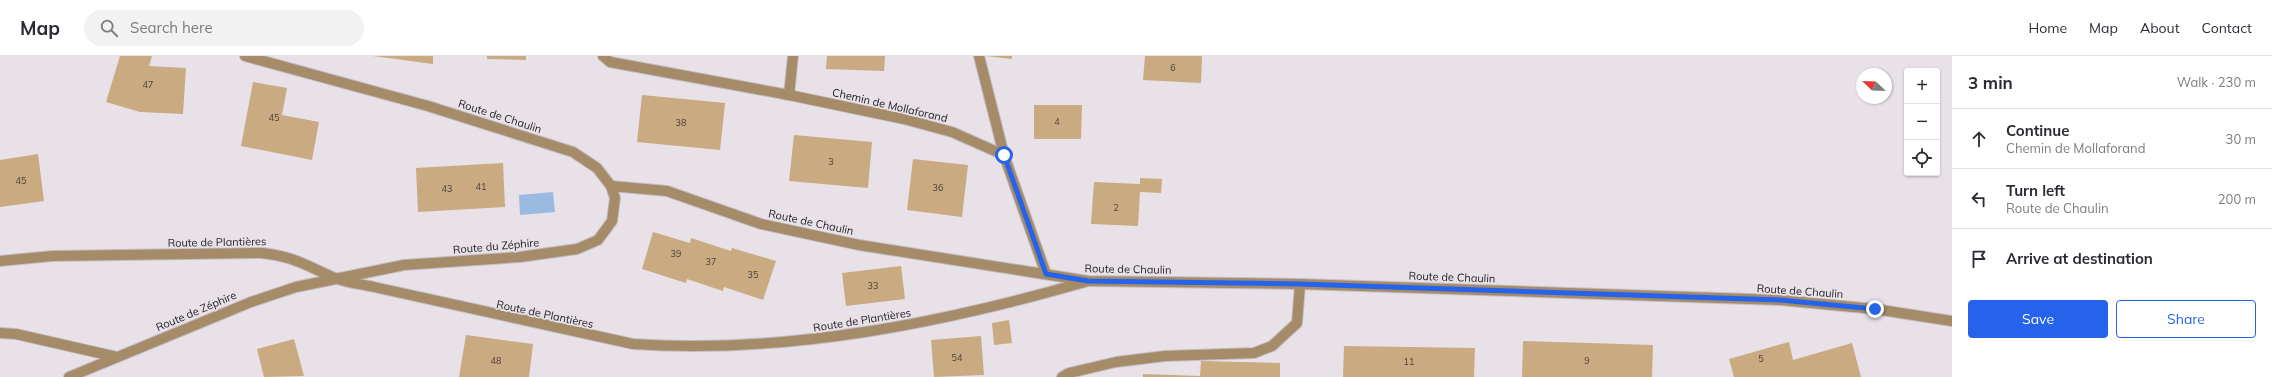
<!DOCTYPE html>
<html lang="en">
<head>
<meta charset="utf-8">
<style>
	body { margin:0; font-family:Mulish,sans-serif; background:#f2f2f3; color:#2b2b33 }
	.controls { position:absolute; right:12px; top:12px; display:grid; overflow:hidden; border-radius:4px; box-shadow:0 1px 3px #0004 }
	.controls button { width:36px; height:36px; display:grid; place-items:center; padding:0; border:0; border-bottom:1px solid #e1e1e2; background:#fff; color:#2b2b33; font:20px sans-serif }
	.compass { position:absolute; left:1856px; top:12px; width:36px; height:36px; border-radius:50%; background:#fff; box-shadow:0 1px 3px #0004; rotate:293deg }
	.stop { position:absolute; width:12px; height:12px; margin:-9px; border:3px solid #2563eb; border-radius:50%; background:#fff }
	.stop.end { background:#2563eb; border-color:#fff; box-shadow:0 1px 4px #0008 }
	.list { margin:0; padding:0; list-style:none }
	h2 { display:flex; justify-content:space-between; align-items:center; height:52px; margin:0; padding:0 16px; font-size:17px }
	h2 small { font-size:13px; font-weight:400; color:#7c7c81 }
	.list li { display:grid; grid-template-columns:26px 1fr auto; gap:12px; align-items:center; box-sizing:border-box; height:60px; padding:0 16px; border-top:1px solid #e1e1e2 }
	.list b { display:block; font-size:15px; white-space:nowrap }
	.list p { margin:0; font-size:13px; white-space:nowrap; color:#7c7c81 }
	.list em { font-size:13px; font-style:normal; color:#7c7c81 }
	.actions { display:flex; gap:8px; padding:12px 16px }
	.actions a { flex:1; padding:9px 0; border:1px solid #2563eb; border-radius:4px; text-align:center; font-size:14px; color:#2563eb }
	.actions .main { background:#2563eb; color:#fff }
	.icon { flex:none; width:22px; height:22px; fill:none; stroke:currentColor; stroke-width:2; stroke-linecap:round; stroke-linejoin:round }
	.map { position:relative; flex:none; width:1952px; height:321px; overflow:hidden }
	header { display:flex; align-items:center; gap:24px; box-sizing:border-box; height:56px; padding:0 20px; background:#fff; border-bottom:1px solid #e1e1e2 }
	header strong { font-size:19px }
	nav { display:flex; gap:22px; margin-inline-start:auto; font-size:14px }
	.search { width:280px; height:36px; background:#f2f2f3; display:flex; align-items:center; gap:10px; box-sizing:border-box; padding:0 14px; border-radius:22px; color:#7c7c81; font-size:15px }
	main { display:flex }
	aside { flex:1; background:#fff }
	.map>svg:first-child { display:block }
	.water { fill:#9bbae2 }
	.building { fill:#c9aa81 }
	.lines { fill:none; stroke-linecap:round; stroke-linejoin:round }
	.service-casing { stroke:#c4bec4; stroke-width:12 }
	.minor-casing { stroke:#c4bec4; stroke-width:12 }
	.tertiary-casing { stroke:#c4bec4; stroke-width:12 }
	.service { stroke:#a68b69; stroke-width:10 }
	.minor { stroke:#a68b69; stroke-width:10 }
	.tertiary { stroke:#a68b69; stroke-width:10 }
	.route { stroke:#2563eb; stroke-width:5 }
	.labels { text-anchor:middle; stroke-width:3.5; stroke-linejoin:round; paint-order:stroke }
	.number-label { font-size:9px; fill:#4b4139 }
	.street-label { font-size:11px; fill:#211e21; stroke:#e8e1e8 }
</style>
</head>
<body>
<header>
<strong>Map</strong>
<div class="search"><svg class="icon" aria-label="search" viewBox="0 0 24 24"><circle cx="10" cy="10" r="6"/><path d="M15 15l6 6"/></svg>Search here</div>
<nav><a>Home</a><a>Map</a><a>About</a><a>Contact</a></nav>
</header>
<main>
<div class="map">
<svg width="1952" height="321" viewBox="0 0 1952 321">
	<rect width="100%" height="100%" fill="#e8e1e8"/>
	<!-- water -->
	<path class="water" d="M 553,136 L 555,156 L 520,159 L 519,139 Z"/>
	<!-- building -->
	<g class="building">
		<path d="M 120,0 L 152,0 L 149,10 L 186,12 L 183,58 L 140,56 L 106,46 Z"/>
		<path d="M 373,0 L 433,0 L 433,8 Z"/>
		<path d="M 487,0 L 526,0 L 526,4 L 487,3 Z"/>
		<path d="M 827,0 L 885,0 L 884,15 L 826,13 Z"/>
		<path d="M 986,0 L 1012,0 L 1012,3 Z"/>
		<path d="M 1145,0 L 1202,0 L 1201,27 L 1143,24 Z"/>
		<path d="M 253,26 L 287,32 L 282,59 L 319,66 L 312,104 L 241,90 Z"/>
		<path d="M 642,39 L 725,47 L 720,94 L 637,86 Z"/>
		<path d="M 1034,49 L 1082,49 L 1081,83 L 1034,83 Z"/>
		<path d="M 794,79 L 872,86 L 868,132 L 789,125 Z"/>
		<path d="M 38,98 L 44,145 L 0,151 L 0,104 Z"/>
		<path d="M 913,103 L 968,109 L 962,161 L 907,154 Z"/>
		<path d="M 503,107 L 505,151 L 418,156 L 416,112 Z"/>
		<path d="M 1140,122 L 1162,123 L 1161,137 L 1140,136 L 1138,170 L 1091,168 L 1094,126 L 1140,128 Z"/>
		<path d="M 653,176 L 690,187 L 691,182 L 731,195 L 732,192 L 776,205 L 763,244 L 724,231 L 723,235 L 687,223 L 686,227 L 642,213 Z"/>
		<path d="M 901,210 L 905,243 L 846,250 L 842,217 Z"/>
		<path d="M 1009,264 L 1012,287 L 994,289 L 992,267 Z"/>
		<path d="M 466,279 L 533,288 L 529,321 L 459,321 Z"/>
		<path d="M 981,280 L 984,319 L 934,321 L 931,284 Z"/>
		<path d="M 294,283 L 304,320 L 264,321 L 257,293 Z"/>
		<path d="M 1523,285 L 1653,289 L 1652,321 L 1522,321 Z"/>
		<path d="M 1789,286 L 1793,304 L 1852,287 L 1861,321 L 1734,321 L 1729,303 Z"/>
		<path d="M 1344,290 L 1475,292 L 1474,321 L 1343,321 Z"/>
		<path d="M 1201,305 L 1280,307 L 1280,321 L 1143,321 L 1143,318 L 1200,320 Z"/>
	</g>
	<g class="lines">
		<!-- service casing -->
		<g class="service-casing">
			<g id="service">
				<path d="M 603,0 L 610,6 L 789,39 L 793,0"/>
				<path d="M 979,0 L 1004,99"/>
				<path d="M 0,277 L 16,278 L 117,301"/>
				<path d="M 1062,321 L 1069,317 L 1116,306 L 1165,300 L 1254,297 L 1272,290 L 1297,267 L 1300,228"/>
			</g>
		</g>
		<!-- minor casing -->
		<g class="minor-casing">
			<g id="minor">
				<path d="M 789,39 L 904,63 L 952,76 L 1004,99 L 1046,218"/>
				<path d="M 611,130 L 667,135 L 761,168 L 859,189 L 1088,225 L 1300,228 L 1780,244 L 1875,253 L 1952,265"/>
				<path d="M 0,205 L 52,200 L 261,197 C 293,200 307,210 335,222 C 347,227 361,228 374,231 L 633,288 C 786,298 938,268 1085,226"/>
			</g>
		</g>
		<!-- tertiary casing -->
		<g class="tertiary-casing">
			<path id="tertiary" d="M 69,321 L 251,246 L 296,231 L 404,209 L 520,201 L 577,193 L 598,184 L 612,165 L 615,142 L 611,130 L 597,112 L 573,96 L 428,50 L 245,0"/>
		</g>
		<!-- service -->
		<use href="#service" class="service"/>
		<!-- minor -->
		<use href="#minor" class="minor"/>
		<!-- tertiary -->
		<use href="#tertiary" class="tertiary"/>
	</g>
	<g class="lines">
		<!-- route -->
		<path class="route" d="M 1004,99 L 1046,218 L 1088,225 L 1300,228 L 1780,244 L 1875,253"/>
	</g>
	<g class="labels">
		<!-- number labels -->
		<g class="number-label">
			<text x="1173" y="15">6</text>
			<text x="148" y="32">47</text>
			<text x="274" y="65">45</text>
			<text x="1057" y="69">4</text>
			<text x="681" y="70">38</text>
			<text x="831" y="109">3</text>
			<text x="21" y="128">45</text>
			<text x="481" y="134">41</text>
			<text x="938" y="135">36</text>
			<text x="447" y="136">43</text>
			<text x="1116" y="155">2</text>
			<text x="676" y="201">39</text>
			<text x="711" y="209">37</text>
			<text x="753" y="222">35</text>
			<text x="873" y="233">33</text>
			<text x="957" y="305">54</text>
			<text x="1761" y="306">5</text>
			<text x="496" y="308">48</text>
			<text x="1587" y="308">9</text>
			<text x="1409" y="309">11</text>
		</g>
		<!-- street labels -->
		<g class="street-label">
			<text transform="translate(890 49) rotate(13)" y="4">Chemin de Mollaforand</text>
			<text transform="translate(500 60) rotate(18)" y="4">Route de Chaulin</text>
			<text transform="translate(811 166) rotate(12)" y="4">Route de Chaulin</text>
			<text transform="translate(217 186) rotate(-1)" y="4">Route de Plantières</text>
			<text transform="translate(496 190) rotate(-5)" y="4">Route du Zéphire</text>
			<text transform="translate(1128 213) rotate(1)" y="4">Route de Chaulin</text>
			<text transform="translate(1452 221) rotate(2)" y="4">Route de Chaulin</text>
			<text transform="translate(1800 235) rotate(4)" y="4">Route de Chaulin</text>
			<text transform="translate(196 255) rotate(-23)" y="4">Route de Zéphire</text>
			<text transform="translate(545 258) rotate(12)" y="4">Route de Plantières</text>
			<text transform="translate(862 264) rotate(-9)" y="4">Route de Plantières</text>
		</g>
	</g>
</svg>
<div class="controls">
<button>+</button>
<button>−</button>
<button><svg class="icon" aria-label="locate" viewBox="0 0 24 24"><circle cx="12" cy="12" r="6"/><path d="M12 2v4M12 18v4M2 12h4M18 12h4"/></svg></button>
</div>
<svg class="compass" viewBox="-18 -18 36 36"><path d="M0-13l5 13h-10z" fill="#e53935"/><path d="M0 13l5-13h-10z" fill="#7c7c81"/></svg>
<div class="stop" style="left:1004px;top:99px"></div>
<div class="stop end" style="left:1875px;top:253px"></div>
</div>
<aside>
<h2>3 min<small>Walk · 230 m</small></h2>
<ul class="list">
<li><svg class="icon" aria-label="ahead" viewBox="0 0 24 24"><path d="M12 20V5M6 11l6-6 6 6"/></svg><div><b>Continue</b><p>Chemin de Mollaforand</p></div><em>30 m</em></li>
<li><svg class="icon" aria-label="left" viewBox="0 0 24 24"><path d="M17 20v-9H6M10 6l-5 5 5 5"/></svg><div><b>Turn left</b><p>Route de Chaulin</p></div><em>200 m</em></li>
<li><svg class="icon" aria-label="arrive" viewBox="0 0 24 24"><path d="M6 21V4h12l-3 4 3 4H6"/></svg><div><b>Arrive at destination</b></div></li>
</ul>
<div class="actions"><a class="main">Save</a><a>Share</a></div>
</aside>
</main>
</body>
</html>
